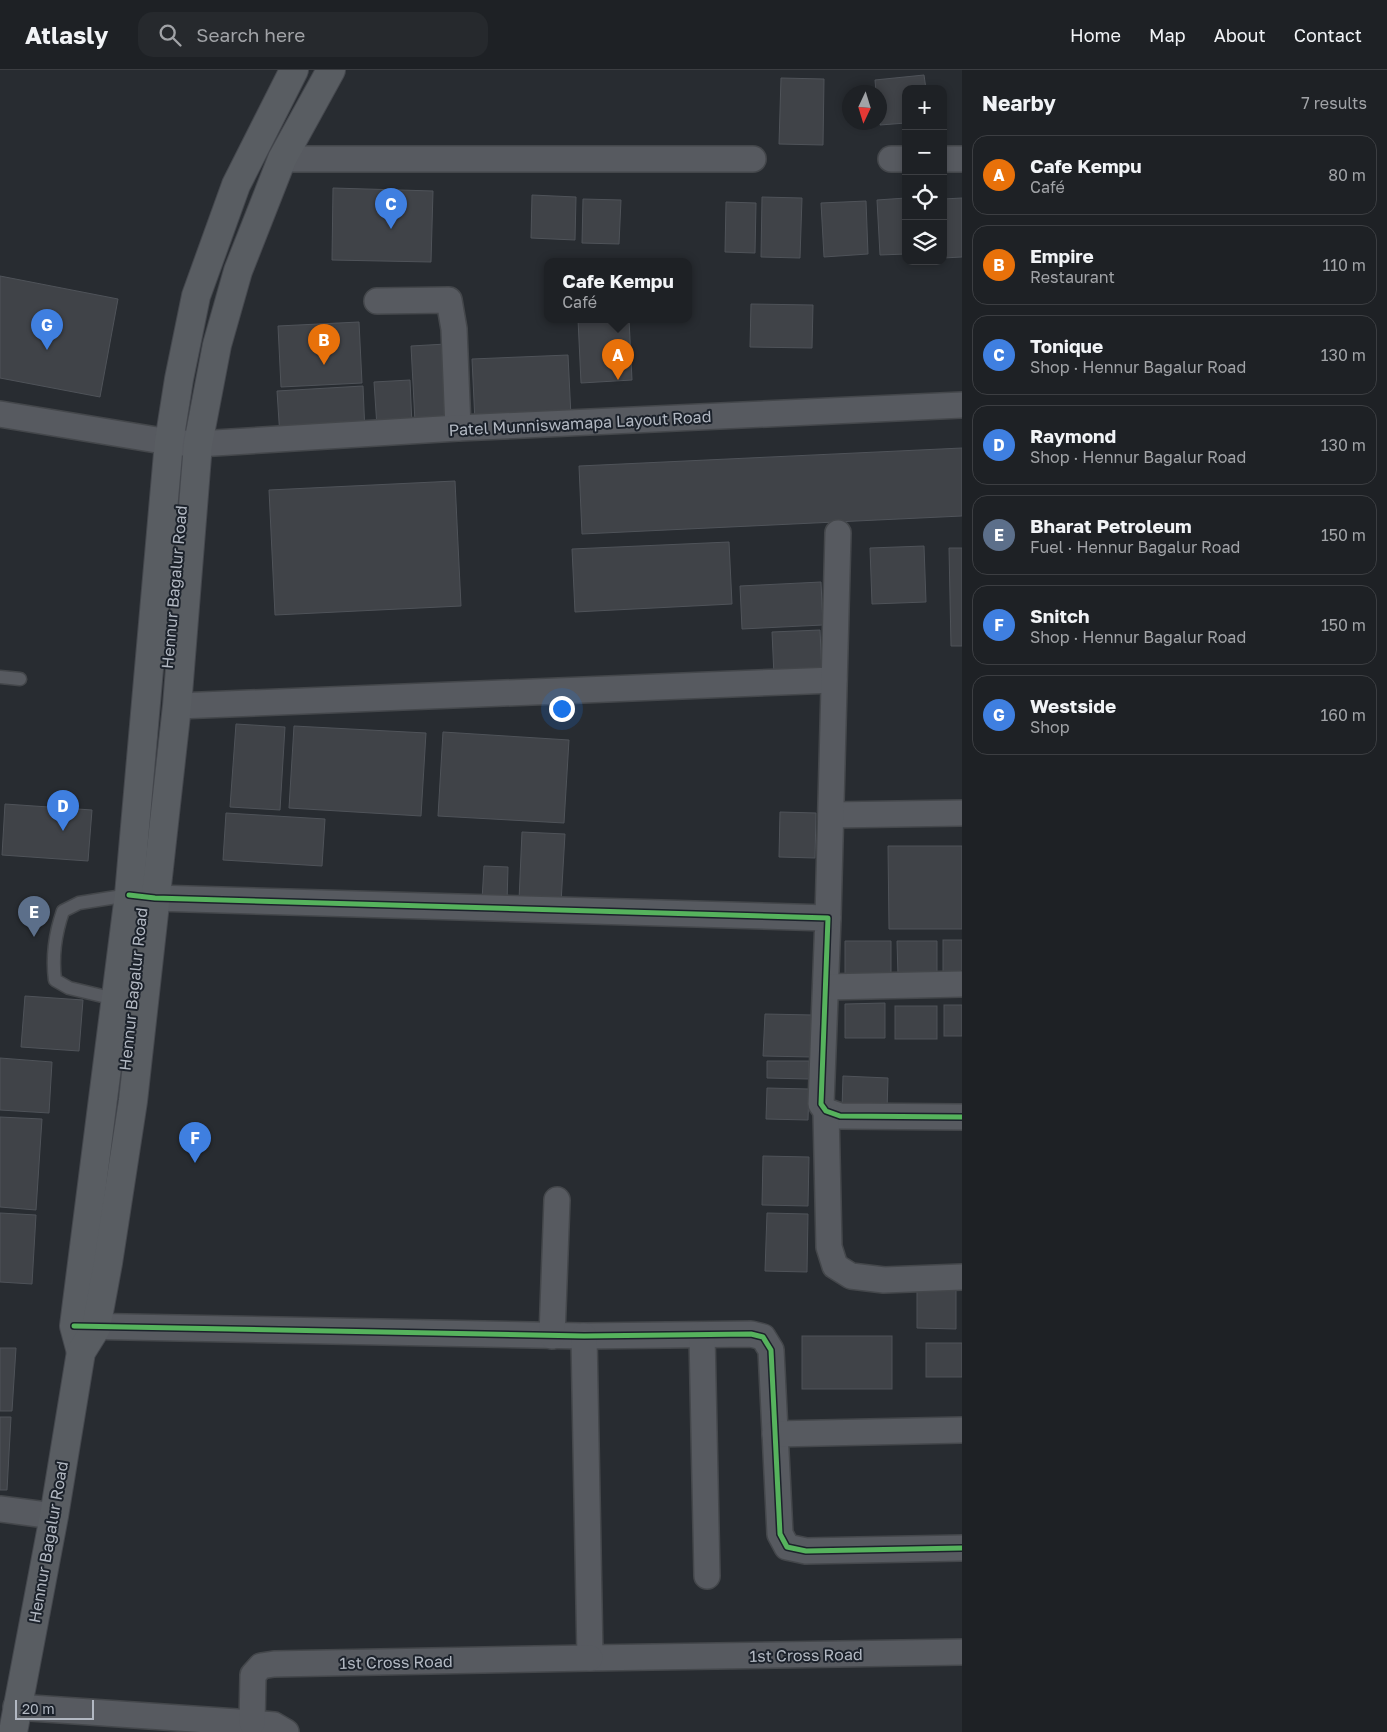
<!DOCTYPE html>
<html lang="en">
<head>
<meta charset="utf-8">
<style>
	body { margin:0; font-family:"Golos Text",sans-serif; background:#26292d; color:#f1f3f6 }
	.controls { position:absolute; right:15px; top:15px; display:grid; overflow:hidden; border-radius:10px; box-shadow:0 2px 8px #0003 }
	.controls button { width:45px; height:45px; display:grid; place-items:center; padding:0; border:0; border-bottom:1px solid #3c3e42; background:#1e2125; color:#f1f3f6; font:25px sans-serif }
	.compass { position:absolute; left:842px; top:15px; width:45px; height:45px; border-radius:50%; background:#1e2125; box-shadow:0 2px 8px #0003; rotate:184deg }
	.scale { position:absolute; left:15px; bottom:12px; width:79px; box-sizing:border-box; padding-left:5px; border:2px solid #b2b8c2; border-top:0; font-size:14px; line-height:18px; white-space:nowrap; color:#b2b8c2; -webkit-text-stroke:4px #1c222b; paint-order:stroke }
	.you { position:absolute; left:561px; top:638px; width:18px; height:18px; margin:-12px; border:4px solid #fff; border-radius:50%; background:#1a73e8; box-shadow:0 0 0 8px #1a73e833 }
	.badge { display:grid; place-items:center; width:32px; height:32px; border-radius:50%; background:#82878f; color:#fff; font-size:16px; font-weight:700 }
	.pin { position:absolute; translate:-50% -41px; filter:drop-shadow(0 1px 2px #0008) }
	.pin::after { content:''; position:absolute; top:26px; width:18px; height:15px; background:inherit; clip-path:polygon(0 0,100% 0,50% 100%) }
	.popup { position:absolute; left:544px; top:188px; width:148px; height:65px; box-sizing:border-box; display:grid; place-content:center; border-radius:10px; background:#1e2125; filter:drop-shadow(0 1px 4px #0005); font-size:16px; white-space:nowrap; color:#a1a3a7 }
	.popup b { font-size:19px; color:#f1f3f6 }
	.popup::after { content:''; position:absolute; left:50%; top:100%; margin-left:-10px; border:10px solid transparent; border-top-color:#1e2125 }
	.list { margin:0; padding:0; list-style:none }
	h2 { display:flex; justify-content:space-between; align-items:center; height:65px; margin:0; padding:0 20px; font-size:21px }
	h2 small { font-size:16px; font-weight:400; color:#a1a3a7 }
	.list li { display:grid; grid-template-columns:32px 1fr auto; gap:15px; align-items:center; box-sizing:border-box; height:80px; margin:0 10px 10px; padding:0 10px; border:1px solid #3c3e42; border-radius:15px }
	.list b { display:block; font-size:19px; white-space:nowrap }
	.list p { margin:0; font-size:16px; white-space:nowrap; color:#a1a3a7 }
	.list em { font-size:16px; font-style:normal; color:#a1a3a7 }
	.icon { flex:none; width:28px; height:28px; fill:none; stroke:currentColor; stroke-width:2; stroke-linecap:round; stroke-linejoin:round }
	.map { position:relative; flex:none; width:962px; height:1662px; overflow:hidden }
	header { display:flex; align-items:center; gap:30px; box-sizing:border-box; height:70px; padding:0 25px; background:#1e2125; border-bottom:1px solid #3c3e42 }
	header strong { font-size:24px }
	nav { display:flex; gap:28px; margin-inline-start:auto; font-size:18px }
	.search { width:350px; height:45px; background:#26292d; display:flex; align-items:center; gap:12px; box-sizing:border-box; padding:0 18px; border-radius:15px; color:#a1a3a7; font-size:19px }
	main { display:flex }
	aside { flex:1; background:#1e2125 }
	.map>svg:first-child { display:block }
	.building { fill:#404348; stroke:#4f5359 }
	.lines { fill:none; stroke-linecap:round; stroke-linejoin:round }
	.service-casing { stroke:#44474b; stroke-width:15 }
	.minor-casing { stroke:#44474b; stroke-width:28 }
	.primary-casing { stroke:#45484e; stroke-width:30 }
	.service { stroke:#575a60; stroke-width:12 }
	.minor { stroke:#575a60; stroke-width:25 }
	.primary { stroke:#595d62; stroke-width:28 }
	.cycleway-casing { stroke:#1c222b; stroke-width:8 }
	.cycleway { stroke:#56b35d; stroke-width:5 }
	.labels { text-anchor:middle; stroke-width:4; stroke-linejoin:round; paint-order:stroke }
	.street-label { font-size:16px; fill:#b2b8c2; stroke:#1c222b }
</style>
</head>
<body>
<header>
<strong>Atlasly</strong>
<div class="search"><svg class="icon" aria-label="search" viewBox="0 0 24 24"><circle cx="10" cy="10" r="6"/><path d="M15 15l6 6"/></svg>Search here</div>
<nav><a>Home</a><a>Map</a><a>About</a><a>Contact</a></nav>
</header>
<main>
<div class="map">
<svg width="962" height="1662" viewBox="0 0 962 1662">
	<rect width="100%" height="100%" fill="#282c31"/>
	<!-- building -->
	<g class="building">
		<path d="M 924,5 L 926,19 L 906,19 L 906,53 L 880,55 L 879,22 L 876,22 L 875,10 Z"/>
		<path d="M 781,8 L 824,9 L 823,75 L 779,74 Z"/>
		<path d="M 333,118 L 433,121 L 431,192 L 332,190 Z"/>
		<path d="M 532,125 L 576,127 L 575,170 L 531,168 Z"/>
		<path d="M 762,127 L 802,128 L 800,188 L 761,187 Z"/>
		<path d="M 906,128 L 906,184 L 880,185 L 877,130 Z"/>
		<path d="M 962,128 L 962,187 L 943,188 L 943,129 Z"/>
		<path d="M 583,129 L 621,130 L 619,174 L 582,173 Z"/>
		<path d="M 866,131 L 868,184 L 824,187 L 821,133 Z"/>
		<path d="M 726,132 L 756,133 L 755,183 L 725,182 Z"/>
		<path d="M 0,206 L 118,229 L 100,327 L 0,308 Z"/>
		<path d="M 751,234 L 813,235 L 812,278 L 750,277 Z"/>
		<path d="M 578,249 L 629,249 L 632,310 L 581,313 Z"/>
		<path d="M 359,252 L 362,313 L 281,317 L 278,256 Z"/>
		<path d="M 446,274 L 450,350 L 415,352 L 411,276 Z"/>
		<path d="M 568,285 L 571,347 L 475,352 L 472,289 Z"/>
		<path d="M 410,310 L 412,355 L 377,357 L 374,312 Z"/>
		<path d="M 363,316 L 365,363 L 280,367 L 277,321 Z"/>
		<path d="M 962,378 L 962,446 L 582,464 L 579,396 Z"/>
		<path d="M 455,411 L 461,536 L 275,545 L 269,420 Z"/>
		<path d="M 729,472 L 732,534 L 575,542 L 572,479 Z"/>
		<path d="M 924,476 L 926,532 L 872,534 L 870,478 Z"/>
		<path d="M 949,478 L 962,478 L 962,576 L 951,576 Z"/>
		<path d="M 821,512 L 823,555 L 742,559 L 740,516 Z"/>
		<path d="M 820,560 L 822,604 L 774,606 L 772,562 Z"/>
		<path d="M 236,654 L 285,657 L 280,740 L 230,737 Z"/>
		<path d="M 294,656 L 426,663 L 421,746 L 289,738 Z"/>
		<path d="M 443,662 L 569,670 L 564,753 L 438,746 Z"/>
		<path d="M 5,734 L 92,740 L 88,791 L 2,785 Z"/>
		<path d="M 780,742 L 816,743 L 815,788 L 779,787 Z"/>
		<path d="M 226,743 L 325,749 L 322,796 L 223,790 Z"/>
		<path d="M 522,762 L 565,764 L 561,833 L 519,830 Z"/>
		<path d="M 888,776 L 962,776 L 962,859 L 889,859 Z"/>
		<path d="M 484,796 L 508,797 L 507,832 L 482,830 Z"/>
		<rect x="943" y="870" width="19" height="37"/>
		<path d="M 845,871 L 891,871 L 891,905 L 845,906 Z"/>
		<path d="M 897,871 L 937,871 L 937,906 L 898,906 Z"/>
		<path d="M 25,926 L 83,930 L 79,981 L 21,977 Z"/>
		<path d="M 885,933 L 885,968 L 845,968 L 845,934 Z"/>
		<rect x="944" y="935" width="18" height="31"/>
		<rect x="895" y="936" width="42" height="33"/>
		<path d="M 765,944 L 813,945 L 812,987 L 763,986 Z"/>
		<path d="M 0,988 L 52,992 L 49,1043 L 0,1040 Z"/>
		<path d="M 767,991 L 809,991 L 809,1009 L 767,1008 Z"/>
		<path d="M 843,1006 L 888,1008 L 887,1040 L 842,1039 Z"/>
		<path d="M 767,1018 L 809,1019 L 808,1050 L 766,1049 Z"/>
		<path d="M 0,1047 L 42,1049 L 36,1140 L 0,1137 Z"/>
		<path d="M 763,1086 L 809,1087 L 808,1136 L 762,1135 Z"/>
		<path d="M 0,1143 L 36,1145 L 32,1214 L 0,1212 Z"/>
		<path d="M 767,1143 L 808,1144 L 807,1202 L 765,1201 Z"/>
		<path d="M 956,1219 L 956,1259 L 917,1258 L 917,1220 Z"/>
		<rect x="802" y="1266" width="90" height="53"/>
		<rect x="926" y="1273" width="36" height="34"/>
		<path d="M 0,1278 L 16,1278 L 12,1341 L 0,1341 Z"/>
		<path d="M 0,1347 L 11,1347 L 7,1420 L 0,1420 Z"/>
	</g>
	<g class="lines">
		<!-- service casing -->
		<g class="service-casing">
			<g id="service">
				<path d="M 0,607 L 20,609"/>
				<path d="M 115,929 L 69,918 L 55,910 C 52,887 55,864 63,841 L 79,833 L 129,825"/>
			</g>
		</g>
		<!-- minor casing -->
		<g class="minor-casing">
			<g id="minor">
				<path d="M 282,89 L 753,89"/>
				<path d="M 891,89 L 906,89"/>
				<path d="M 943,89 L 962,89"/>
				<path d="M 377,231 L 449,230 L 454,259 L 458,358"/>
				<path d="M 0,344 L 169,372 L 198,374 L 458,358 L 962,335"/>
				<path d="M 177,636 L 834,610"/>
				<path d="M 831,745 L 962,743"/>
				<path d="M 136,826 L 155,828 L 828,848 L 821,1034 L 826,1041 L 840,1046 L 962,1047"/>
				<path d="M 828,848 L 838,463"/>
				<path d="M 826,917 L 962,914"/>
				<path d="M 826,1041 L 829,1177 L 835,1196 L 851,1206 L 884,1210 L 962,1207"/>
				<path d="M 76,1256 L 584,1266 L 751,1264 L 763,1267 L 771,1280 L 780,1464 L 787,1477 L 806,1481 L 962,1478"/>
				<path d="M 702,1265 L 707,1506"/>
				<path d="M 552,1266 L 557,1130"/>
				<path d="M 584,1266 L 590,1588 L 962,1582"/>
				<path d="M 775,1364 L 962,1360"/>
				<path d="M 0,1439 L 54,1446"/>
				<path d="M 16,1637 L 252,1653 L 274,1655 L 286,1662"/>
				<path d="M 252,1653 L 253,1605 L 261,1596 L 274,1594 L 590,1588"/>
			</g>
		</g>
		<!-- primary casing -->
		<g class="primary-casing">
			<g id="primary">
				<path d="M 81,1282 L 74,1256 L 129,825 L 169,372 L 179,309 L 196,226 L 236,115 L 294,0"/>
				<path d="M 13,1662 L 54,1446 L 81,1282 L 96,1258 L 108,1193 L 133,1031 L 177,636 L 198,374 L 217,275 L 238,201 L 282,89 L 331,0"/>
			</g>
		</g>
		<!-- service -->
		<use href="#service" class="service"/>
		<!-- minor -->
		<use href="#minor" class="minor"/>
		<!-- primary -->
		<use href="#primary" class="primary"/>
		<!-- cycleway casing -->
		<g class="cycleway-casing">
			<g id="cycleway">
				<path d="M 129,825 L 155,828 L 828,848 L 821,1034 L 826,1041 L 840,1046 L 962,1047"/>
				<path d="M 74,1256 L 584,1266 L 751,1264 L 763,1267 L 771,1280 L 780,1464 L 787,1477 L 806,1481 L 962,1478"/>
			</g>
		</g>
		<!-- cycleway -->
		<use href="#cycleway" class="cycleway"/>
	</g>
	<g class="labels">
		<!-- street labels -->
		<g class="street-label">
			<text transform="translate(580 353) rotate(-3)" y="6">Patel Munniswamapa Layout Road</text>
			<text transform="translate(174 517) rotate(-85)" y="6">Hennur Bagalur Road</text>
			<text transform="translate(133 919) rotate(-84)" y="6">Hennur Bagalur Road</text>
			<text transform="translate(48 1472) rotate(-80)" y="6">Hennur Bagalur Road</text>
			<text transform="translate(806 1585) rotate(-1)" y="6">1st Cross Road</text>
			<text transform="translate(396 1592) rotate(-1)" y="6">1st Cross Road</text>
		</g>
	</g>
</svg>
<div class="controls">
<button>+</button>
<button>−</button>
<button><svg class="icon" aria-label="locate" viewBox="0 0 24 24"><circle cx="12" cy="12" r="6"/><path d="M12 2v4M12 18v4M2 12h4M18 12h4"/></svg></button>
<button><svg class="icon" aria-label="layers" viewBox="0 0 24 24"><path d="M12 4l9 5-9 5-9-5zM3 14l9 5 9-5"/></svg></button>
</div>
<svg class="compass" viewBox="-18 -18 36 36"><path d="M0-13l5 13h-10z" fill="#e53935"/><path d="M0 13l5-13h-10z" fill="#a1a3a7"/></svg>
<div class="scale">20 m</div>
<div class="you"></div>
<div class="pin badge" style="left:618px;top:310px;background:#e8710a">A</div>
<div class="popup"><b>Cafe Kempu</b>Café</div>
<div class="pin badge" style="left:324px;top:295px;background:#e8710a">B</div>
<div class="pin badge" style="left:391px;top:159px;background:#3f7fe0">C</div>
<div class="pin badge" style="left:63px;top:761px;background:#3f7fe0">D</div>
<div class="pin badge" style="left:34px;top:867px;background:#5c6f8a">E</div>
<div class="pin badge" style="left:195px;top:1093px;background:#3f7fe0">F</div>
<div class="pin badge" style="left:47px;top:280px;background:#3f7fe0">G</div>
</div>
<aside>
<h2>Nearby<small>7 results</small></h2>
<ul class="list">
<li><span class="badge" style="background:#e8710a">A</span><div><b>Cafe Kempu</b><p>Café</p></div><em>80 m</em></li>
<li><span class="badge" style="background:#e8710a">B</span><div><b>Empire</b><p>Restaurant</p></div><em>110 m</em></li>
<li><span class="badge" style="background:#3f7fe0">C</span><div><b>Tonique</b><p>Shop · Hennur Bagalur Road</p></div><em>130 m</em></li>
<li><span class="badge" style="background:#3f7fe0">D</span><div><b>Raymond</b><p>Shop · Hennur Bagalur Road</p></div><em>130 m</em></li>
<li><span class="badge" style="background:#5c6f8a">E</span><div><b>Bharat Petroleum</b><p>Fuel · Hennur Bagalur Road</p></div><em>150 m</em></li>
<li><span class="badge" style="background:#3f7fe0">F</span><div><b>Snitch</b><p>Shop · Hennur Bagalur Road</p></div><em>150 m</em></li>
<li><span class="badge" style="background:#3f7fe0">G</span><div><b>Westside</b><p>Shop</p></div><em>160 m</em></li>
</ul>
</aside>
</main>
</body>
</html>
